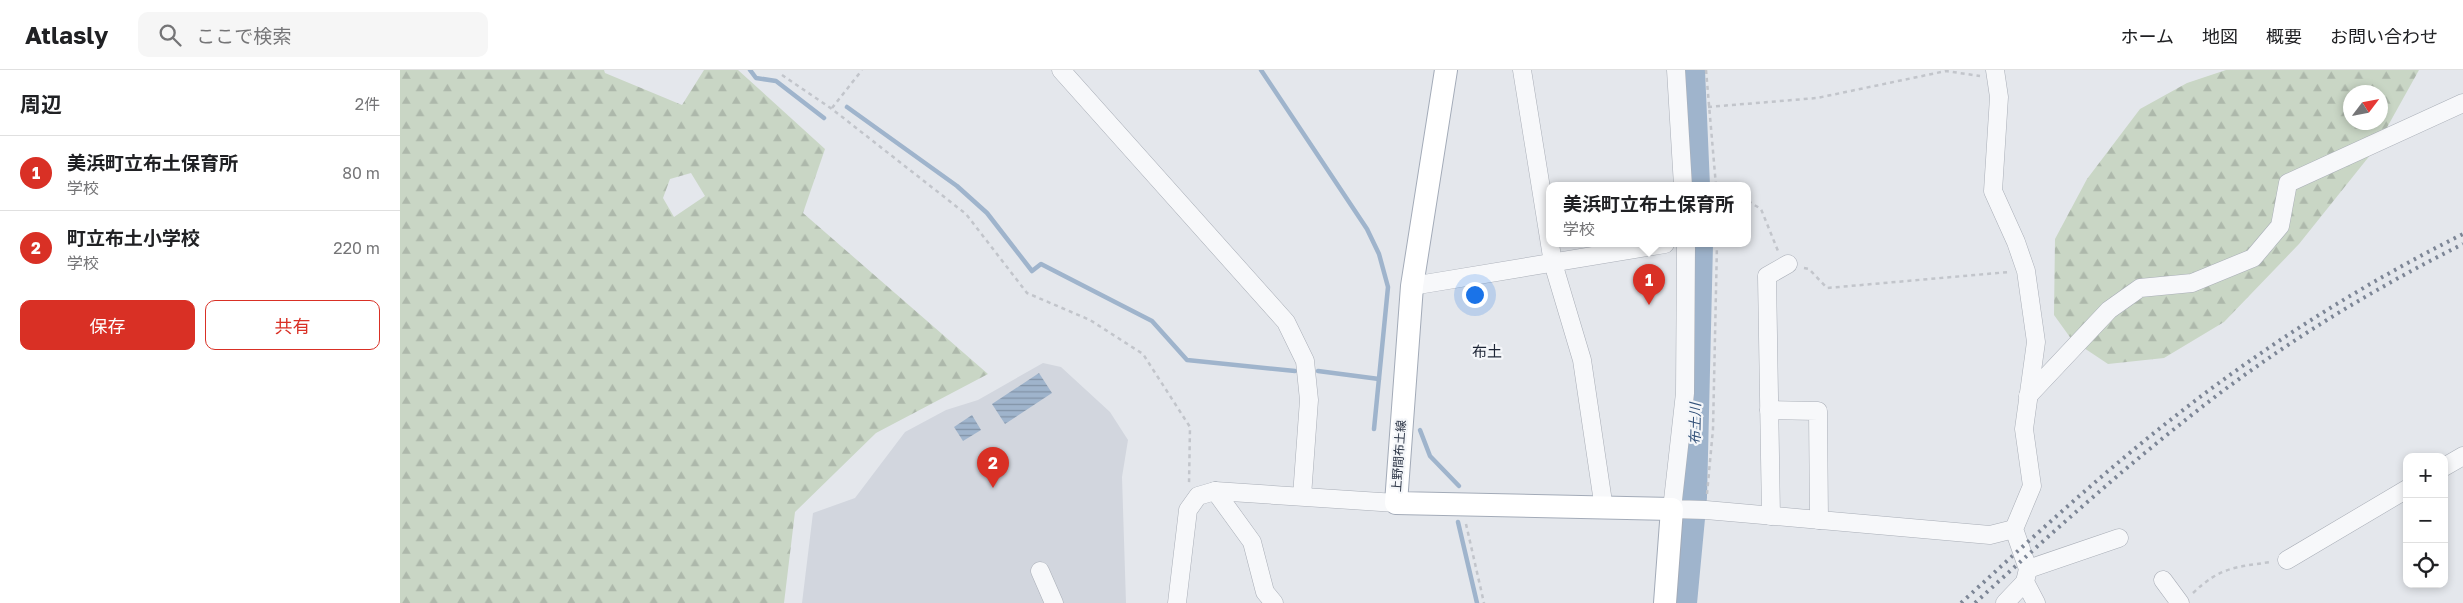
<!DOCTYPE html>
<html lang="ja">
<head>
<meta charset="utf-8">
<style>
	body { margin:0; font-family:"Golos Text","Noto Sans JP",sans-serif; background:#f6f6f6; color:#202124 }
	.controls { position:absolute; right:15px; bottom:15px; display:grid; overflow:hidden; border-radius:10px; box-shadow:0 2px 8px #0003 }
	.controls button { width:45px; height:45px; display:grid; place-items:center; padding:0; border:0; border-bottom:1px solid #e0e0e0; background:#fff; color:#202124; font:25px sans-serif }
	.compass { position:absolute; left:1943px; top:15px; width:45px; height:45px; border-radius:50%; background:#fff; box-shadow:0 2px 8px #0003; rotate:58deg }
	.you { position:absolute; left:1074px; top:224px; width:18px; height:18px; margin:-12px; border:4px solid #fff; border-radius:50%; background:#1a73e8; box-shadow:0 0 0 8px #1a73e833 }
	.badge { display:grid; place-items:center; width:32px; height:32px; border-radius:50%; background:#d93025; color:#fff; font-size:16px; font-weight:700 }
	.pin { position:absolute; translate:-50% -41px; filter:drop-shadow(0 1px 2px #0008) }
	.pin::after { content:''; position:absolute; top:26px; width:18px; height:15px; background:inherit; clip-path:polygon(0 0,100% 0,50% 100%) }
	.popup { position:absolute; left:1146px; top:112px; width:205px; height:65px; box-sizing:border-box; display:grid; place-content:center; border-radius:10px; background:#fff; filter:drop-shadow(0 1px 4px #0005); font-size:16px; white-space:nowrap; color:#757577 }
	.popup b { font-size:19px; color:#202124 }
	.popup::after { content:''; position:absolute; left:50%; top:100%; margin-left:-10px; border:10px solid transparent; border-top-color:#fff }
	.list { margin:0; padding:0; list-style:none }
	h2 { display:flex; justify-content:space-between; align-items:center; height:65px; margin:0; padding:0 20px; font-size:21px }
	h2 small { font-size:16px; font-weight:400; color:#757577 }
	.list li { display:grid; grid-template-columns:32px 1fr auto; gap:15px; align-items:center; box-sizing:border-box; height:75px; padding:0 20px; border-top:1px solid #e0e0e0 }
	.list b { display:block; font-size:19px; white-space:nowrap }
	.list p { margin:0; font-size:16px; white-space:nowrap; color:#757577 }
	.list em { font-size:16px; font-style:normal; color:#757577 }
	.actions { display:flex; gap:10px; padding:15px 20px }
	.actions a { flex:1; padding:11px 0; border:1px solid #d93025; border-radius:10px; text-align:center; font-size:18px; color:#d93025 }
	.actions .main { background:#d93025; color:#fff }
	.icon { flex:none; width:28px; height:28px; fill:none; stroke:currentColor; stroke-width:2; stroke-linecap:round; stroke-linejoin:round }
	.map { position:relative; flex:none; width:2063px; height:533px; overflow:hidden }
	header { display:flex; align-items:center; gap:30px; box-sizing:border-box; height:70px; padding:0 25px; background:#fff; border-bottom:1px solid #e0e0e0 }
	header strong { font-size:24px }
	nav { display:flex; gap:28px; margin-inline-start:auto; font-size:18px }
	.search { width:350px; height:45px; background:#f6f6f6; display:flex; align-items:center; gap:12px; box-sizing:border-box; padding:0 18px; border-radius:10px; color:#757577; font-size:19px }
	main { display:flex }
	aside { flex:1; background:#fff }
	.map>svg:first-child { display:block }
	.built { fill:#d2d6de }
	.forest { fill:url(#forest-firs); fill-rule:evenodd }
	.water { fill:url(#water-rules) }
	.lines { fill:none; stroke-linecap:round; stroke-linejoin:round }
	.stream { stroke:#9fb4cc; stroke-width:4.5 }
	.river { stroke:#9fb4cc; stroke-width:28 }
	.minor-casing { stroke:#a9aeb7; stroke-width:19 }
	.major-casing { stroke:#a3abb8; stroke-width:24 }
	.path { stroke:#c2c5cb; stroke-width:2.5; stroke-dasharray:4 4; stroke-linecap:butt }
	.minor { stroke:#f7f8fa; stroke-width:18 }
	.major { stroke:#fff; stroke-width:22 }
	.rail { stroke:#7d8696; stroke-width:4; stroke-dasharray:2.5 5; stroke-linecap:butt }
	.labels { text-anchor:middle; stroke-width:4.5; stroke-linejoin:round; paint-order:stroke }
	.street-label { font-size:12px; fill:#2b3445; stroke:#f4f6f9 }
	.water-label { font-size:14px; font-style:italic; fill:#34527a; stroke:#f4f6f9 }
	.quarter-label { font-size:15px; fill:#1d2536; stroke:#f4f6f9 }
</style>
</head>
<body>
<header>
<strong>Atlasly</strong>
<div class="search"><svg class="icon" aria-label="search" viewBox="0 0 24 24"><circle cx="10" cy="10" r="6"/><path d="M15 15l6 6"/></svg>ここで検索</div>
<nav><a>ホーム</a><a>地図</a><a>概要</a><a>お問い合わせ</a></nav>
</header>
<main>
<aside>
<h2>周辺<small>2件</small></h2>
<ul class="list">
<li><span class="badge">1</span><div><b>美浜町立布土保育所</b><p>学校</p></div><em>80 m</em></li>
<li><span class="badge">2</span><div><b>町立布土小学校</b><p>学校</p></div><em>220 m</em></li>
</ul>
<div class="actions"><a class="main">保存</a><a>共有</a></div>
</aside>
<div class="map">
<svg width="2063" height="533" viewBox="0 0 2063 533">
	<defs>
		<pattern id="forest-firs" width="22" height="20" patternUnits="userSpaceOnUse" patternTransform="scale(1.25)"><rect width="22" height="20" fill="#c9d6c5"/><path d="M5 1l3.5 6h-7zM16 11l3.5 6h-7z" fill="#adb8ab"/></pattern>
		<pattern id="water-rules" width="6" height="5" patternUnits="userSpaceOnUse" patternTransform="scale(1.25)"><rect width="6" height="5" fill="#9fb4cc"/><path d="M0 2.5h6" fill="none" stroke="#8293a7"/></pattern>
	</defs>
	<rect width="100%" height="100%" fill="#e4e7ec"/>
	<!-- built -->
	<path class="built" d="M 643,293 L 661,297 L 710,342 L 728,370 L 722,407 L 726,533 L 402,533 L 413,443 L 455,428 L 505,362 L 546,340 L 578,330 Z"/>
	<!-- forest -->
	<g class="forest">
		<path d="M 0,0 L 204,0 L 205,3 L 282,35 L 304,0 L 338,0 L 425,79 L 403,143 L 588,304 L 476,363 L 395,442 L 384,533 L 0,533 ZM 291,103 L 305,126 L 274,147 L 263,128 L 270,109 Z"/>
		<path d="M 1826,0 L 2019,0 L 1975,79 L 1899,174 L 1824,252 L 1764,288 L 1708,294 L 1672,270 L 1654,245 L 1655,169 L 1687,109 L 1740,39 L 1787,13 ZM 1950,22 L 1980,22 L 1980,52 L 1950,52 Z"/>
	</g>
	<!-- water -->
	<g class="water">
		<path d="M 639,303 L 652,323 L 605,354 L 592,334 Z"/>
		<path d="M 572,345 L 581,360 L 563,371 L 554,357 Z"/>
	</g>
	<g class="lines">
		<!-- stream -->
		<g class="stream">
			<path d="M 350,0 L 356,8 L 376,11 L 424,48"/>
			<path d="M 861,0 L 967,159 L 979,184 L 988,217 L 974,359"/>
			<path d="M 447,37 L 557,116 L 587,143 L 632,201 L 641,194 L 752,251 L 787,290 L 895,301"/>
			<path d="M 918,301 L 979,309"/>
			<path d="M 1020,360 L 1030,386 L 1059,416"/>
			<path d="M 1058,452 L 1077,533"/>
		</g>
		<!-- river -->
		<g class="river">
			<path d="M 1291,0 L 1296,116"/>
			<path d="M 1283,533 L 1293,427 L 1299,174"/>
		</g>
		<!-- minor casing -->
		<g class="minor-casing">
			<g id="minor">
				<path d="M 661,0 L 886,252 L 905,291 L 909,330 L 902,426"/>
				<path d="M 1122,0 L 1153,193 L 1182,290 L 1204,439"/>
				<path d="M 1276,0 L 1283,116"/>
				<path d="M 1595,0 L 1599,27 L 1593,121 L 1616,172 L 1626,201 L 1636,272 L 1624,359 L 1632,416 L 1614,459 L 1628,499 L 1625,512 L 1636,533"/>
				<path d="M 1286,174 L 1285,323 L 1272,439 L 1306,440 L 1590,465 L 1614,459"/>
				<path d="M 1012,216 L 1265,174"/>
				<path d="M 1628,326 L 1709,240 L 1740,218 L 1792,213 L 1853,188 L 1880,156 L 1888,113 L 2063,33"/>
				<path d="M 1369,340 L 1418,341 L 1419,450"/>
				<path d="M 2044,397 L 2063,386"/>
				<path d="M 815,421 L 852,472 L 865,522 L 874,533"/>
				<path d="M 1371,446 L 1367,206 L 1388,194"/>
				<path d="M 1887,490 L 2007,419"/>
				<path d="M 1628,499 L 1719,468"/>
				<path d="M 640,501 L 654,533"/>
				<path d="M 1763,510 L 1780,533"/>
				<path d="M 777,533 L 788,440 L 798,426 L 815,421 L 996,433"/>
				<path d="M 1605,533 L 1625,512"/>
			</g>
		</g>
		<!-- major casing -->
		<g class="major-casing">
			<path id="major" d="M 1046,0 L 1012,216 L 996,433 L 1272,439 L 1265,533"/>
		</g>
		<!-- path -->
		<g class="path">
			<path d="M 1306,0 L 1316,116"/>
			<path d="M 382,5 L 432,39 L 566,144 L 627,223 L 690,250 L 743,284 L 790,357 L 789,414"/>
			<path d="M 1308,37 L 1417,28 L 1546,1 L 1580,6"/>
			<path d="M 432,38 L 462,0"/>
			<path d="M 1348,131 L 1361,139 L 1378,181"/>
			<path d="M 1404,198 L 1409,199 L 1427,218 L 1609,202"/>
			<path d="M 1307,424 L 1313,359 L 1317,174"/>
			<path d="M 1066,454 L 1084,533"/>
			<path d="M 1793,523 C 1820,497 1836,497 1871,492"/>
		</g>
		<!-- minor -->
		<use href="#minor" class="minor"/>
		<!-- major -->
		<use href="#major" class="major"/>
		<!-- rail -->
		<g class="rail">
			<path d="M 1561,533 C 1632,468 1702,403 1778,344 C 1866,275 1963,214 2063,164"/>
			<path d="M 1575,533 C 1643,471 1711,409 1783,352 C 1868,283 1965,223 2063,174"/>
		</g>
	</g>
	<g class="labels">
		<!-- street labels -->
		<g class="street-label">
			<text transform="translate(999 386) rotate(-86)" y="4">上野間布土線</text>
		</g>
		<!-- water labels -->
		<g class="water-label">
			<text transform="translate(1295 354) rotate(-89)" y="5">布土川</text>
		</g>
		<!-- quarter labels -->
		<g class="quarter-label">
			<text x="1087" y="287">布土</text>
		</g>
	</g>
</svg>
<div class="controls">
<button>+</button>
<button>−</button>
<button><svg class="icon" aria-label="locate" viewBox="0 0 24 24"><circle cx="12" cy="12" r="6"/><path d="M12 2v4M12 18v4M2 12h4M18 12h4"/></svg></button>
</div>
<svg class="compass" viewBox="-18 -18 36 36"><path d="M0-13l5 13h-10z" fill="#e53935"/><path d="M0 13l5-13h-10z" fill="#757577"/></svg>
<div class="you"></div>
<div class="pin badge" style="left:1249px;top:235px">1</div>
<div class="popup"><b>美浜町立布土保育所</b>学校</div>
<div class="pin badge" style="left:593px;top:418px">2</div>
</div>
</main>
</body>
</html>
